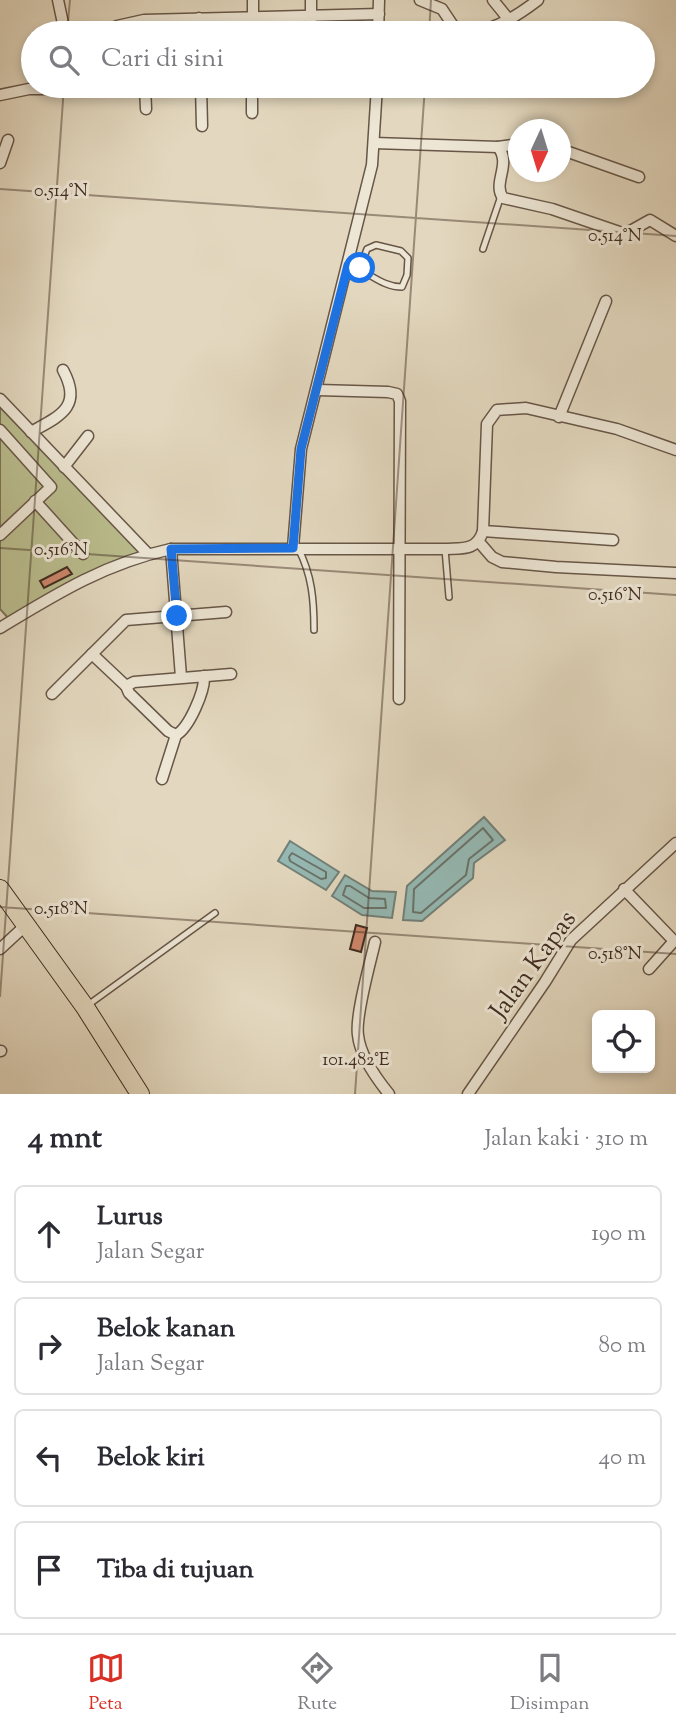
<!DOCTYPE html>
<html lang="id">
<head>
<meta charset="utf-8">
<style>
	body { margin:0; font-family:"Sorts Mill Goudy",serif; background:#f7f7f7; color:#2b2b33 }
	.controls { position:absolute; right:21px; bottom:21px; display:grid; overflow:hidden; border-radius:10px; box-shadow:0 4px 10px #0003 }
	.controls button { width:63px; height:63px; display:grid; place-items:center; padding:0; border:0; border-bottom:2px solid #e1e1e2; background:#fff; color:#2b2b33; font:35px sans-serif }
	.compass { position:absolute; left:508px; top:119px; width:63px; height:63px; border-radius:50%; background:#fff; box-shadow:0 4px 10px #0003; rotate:184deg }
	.stop { position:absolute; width:21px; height:21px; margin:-16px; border:5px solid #1a73e8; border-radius:50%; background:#fff }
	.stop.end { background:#1a73e8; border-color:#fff; box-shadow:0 2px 7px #0008 }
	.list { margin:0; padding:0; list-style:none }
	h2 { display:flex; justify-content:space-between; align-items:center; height:91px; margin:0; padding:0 28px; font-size:30px }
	h2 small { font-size:23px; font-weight:400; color:#7c7c81 }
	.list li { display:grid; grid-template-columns:46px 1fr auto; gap:21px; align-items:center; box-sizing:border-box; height:98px; margin:0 14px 14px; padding:0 14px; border:2px solid #e1e1e2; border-radius:10px }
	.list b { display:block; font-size:26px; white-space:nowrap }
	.list p { margin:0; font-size:23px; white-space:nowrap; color:#7c7c81 }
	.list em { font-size:23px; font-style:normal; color:#7c7c81 }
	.icon { flex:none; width:38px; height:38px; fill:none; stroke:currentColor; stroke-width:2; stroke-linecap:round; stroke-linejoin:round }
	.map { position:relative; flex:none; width:676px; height:1094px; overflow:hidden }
	.search { position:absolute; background:#fff; box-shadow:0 4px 10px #0003; left:21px; right:21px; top:21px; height:77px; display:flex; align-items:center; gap:18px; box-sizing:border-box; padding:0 24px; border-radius:38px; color:#7c7c81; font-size:26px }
	.sheet { height:539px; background:#fff }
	nav { display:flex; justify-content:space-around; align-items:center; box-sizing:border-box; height:98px; border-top:2px solid #e1e1e2; background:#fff; font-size:19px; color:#7c7c81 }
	nav a { display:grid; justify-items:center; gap:4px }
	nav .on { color:#d93025 }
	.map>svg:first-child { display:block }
	.green { fill:#babd8e; stroke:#7c7456; stroke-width:2 }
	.water { fill:#95b9b4; stroke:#728078; stroke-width:2 }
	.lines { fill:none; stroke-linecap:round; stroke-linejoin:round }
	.shore { stroke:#6a726a; stroke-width:2 }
	.building { fill:#ce866b; stroke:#3e2b1f; stroke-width:2 }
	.lane-casing { stroke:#675647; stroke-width:8 }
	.street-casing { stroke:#675647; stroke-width:13 }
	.primary-casing { stroke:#3e2b1f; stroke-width:20 }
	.lane { stroke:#ede6d5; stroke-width:5 }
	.street { stroke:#ede6d5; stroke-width:10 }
	.primary { stroke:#e3d8bf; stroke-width:18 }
	.route { stroke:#1a73e8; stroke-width:9 }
	.ticks { fill:none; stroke:#3e2b1f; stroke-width:2; stroke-opacity:0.45 }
	.labels { text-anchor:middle; stroke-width:6; stroke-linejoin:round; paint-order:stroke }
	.street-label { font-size:26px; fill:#3e2b1f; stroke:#ede6d5 }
	.ticks-label { font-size:18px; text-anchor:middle; fill:#3e2b1f; stroke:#ede6d5; stroke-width:6; stroke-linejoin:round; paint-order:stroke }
</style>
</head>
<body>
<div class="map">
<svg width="676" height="1094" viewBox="0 0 676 1094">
	<rect width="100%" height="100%" fill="#e3d8bf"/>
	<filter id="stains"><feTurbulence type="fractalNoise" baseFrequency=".00286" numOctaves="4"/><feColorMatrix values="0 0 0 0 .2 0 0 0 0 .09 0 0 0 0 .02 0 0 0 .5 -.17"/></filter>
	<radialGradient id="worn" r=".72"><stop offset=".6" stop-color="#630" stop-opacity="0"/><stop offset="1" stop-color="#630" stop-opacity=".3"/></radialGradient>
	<!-- green -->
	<path class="green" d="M 0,405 L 143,553 L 9,619 L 0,609 Z"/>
	<!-- water -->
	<g class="water">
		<path d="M 484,817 L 505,840 L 474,863 L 473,878 L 422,921 L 403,920 L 407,886 Z"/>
		<path d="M 290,841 L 339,872 L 326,890 L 278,861 Z"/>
		<path d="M 345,875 L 372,891 L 396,892 L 392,918 L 362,915 L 332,896 Z"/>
	</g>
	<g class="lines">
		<!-- shore -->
		<g class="shore">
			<path d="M 483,828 L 493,840 L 469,859 L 466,875 L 421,913 L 413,912 L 414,889 Z"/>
			<path d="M 292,853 L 326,872 L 326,878 L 321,879 L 290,861 L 289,857 Z"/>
			<path d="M 346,886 L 350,886 L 369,898 L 385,899 L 386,908 L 364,908 L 343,895 Z"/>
		</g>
	</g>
	<!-- building -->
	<g class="building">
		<path d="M 67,567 L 72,574 L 44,588 L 40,581 Z"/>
		<path d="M 356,925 L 367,928 L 361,952 L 350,949 Z"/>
	</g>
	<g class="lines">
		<!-- lane casing -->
		<g class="lane-casing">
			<g id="lane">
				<path d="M 483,249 L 501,196"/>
				<path d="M 348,265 C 367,270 381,287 402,287 L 407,275 L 408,258 L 401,251 L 376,245 L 367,249 L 360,268"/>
				<path d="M 298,548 C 312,575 314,600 314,630"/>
				<path d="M 445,549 L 449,597"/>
				<path d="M 88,1005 L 215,913"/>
			</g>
		</g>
		<!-- street casing -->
		<g class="street-casing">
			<g id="street">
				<path d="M 58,0 L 65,33"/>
				<path d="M 253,0 L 253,33"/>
				<path d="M 420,0 L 442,9 L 454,27 L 470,33"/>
				<path d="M 493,0 L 510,21"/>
				<path d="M 199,18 L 200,33"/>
				<path d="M 108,33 L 117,26 L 144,20 L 379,14"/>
				<path d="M 311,33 L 311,0"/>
				<path d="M 378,33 L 379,0"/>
				<path d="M 473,33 C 499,27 517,16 538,0"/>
				<path d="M 145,86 L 146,109"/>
				<path d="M 201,86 L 202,126"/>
				<path d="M 0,95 L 29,89 L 85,89 L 96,86"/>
				<path d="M 252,113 L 252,86"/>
				<path d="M 374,143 L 498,147 L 518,144"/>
				<path d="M 498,147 C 512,164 492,183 503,198 L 552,209 L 625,234 L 650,220 L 676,236"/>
				<path d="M 560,149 L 639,177"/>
				<path d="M 0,163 L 8,140"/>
				<path d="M 318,390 L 388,392 L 397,394 L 400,401 L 399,699"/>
				<path d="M 0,399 L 148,554"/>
				<path d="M 559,417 L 606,301"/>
				<path d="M 0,430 L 51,487 L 0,535"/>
				<path d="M 31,432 C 60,416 83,407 63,370"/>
				<path d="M 64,467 L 88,436"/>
				<path d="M 35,501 L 83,554"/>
				<path d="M 483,531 L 613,540"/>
				<path d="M 479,542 L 492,557 L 502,562 L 556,567 L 676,573"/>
				<path d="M 293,548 L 301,449 L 372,165 L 377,86"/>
				<path d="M 171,549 L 181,677"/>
				<path d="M 0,628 C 56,594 106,563 171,549 L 445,549 C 462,548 477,551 483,531 L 487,424 L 497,410 L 526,408 L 617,429 L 676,450"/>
				<path d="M 92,654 L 126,686 L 129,693 L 168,731 L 176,735"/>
				<path d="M 126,686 L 134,682 L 231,674"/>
				<path d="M 52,694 L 126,620 L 226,612"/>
				<path d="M 162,779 L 176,735 C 189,728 205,691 204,676"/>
				<path d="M 624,889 L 674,941 L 649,969"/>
				<path d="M 375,942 C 370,964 355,1016 358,1035 C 360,1056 376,1078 389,1094"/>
				<path d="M 0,949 L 27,924"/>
				<path d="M 0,1051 L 1,1051"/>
				<path d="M 468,1094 L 545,982 L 571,940 L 676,843"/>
			</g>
		</g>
		<!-- primary casing -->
		<g class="primary-casing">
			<path id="primary" d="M 0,889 L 85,1007 L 140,1094"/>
		</g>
		<!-- lane -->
		<use href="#lane" class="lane"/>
		<!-- street -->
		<use href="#street" class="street"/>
		<!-- primary -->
		<use href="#primary" class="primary"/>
	</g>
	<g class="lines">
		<!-- route -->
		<path class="route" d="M 177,616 L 171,549 L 293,548 L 301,449 L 348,265 L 360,268"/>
	</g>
	<!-- ticks -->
	<path class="ticks" d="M 67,33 L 70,0M 429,33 L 431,0M 0,189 L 676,236M 0,548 L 676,595M 0,907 L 676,954M 0,997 L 64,86M 355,1094 L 425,86"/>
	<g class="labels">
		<!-- street labels -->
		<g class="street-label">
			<text transform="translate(532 964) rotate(-54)" y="9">Jalan Kapas</text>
		</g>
	</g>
	<g class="ticks-label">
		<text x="61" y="196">0.514°N</text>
		<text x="615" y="241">0.514°N</text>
		<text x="61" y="555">0.516°N</text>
		<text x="615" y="600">0.516°N</text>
		<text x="61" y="914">0.518°N</text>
		<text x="615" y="959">0.518°N</text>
		<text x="356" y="1065">101.482°E</text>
	</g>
	<rect width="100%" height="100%" filter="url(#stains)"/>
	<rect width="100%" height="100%" fill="url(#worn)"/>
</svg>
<div class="controls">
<button><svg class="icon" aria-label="locate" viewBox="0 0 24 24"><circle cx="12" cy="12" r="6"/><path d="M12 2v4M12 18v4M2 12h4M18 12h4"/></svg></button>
</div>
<svg class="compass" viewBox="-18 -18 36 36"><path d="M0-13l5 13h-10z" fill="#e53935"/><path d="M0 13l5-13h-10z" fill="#7c7c81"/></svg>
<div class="stop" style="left:360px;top:268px"></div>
<div class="stop end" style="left:177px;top:616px"></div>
<div class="search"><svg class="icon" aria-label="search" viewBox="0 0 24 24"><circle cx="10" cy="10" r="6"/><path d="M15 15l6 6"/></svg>Cari di sini</div>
</div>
<section class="sheet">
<h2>4 mnt<small>Jalan kaki · 310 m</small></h2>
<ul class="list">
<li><svg class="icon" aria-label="ahead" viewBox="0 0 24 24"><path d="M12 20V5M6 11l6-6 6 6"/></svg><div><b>Lurus</b><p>Jalan Segar</p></div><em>190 m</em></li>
<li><svg class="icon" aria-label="right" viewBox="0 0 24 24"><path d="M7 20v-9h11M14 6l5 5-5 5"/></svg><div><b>Belok kanan</b><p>Jalan Segar</p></div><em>80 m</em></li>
<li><svg class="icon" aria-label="left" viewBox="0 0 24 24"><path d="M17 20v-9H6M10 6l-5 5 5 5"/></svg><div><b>Belok kiri</b></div><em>40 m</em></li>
<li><svg class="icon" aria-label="arrive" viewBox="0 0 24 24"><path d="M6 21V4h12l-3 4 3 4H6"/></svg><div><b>Tiba di tujuan</b></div></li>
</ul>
</section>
<nav>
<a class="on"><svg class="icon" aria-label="map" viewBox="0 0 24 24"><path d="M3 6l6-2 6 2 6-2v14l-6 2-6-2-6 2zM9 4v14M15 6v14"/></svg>Peta</a>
<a><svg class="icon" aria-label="directions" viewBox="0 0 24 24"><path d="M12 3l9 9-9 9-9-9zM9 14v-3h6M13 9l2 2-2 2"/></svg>Rute</a>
<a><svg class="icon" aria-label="saved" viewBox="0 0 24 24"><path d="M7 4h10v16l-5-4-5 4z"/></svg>Disimpan</a>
</nav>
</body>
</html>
